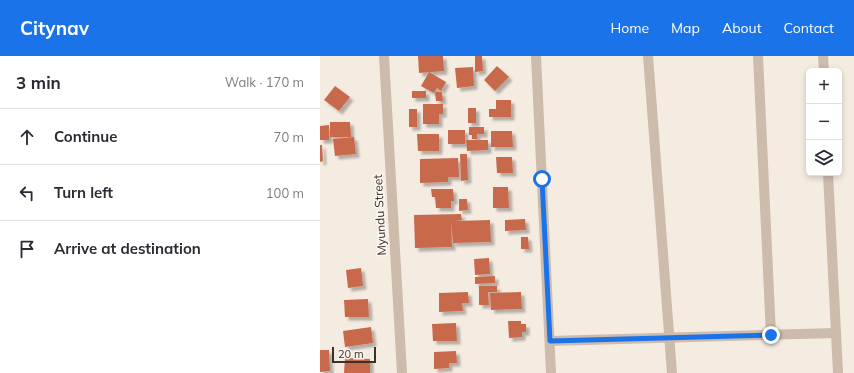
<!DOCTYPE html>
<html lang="en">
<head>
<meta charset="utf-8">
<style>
	body { margin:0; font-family:Mulish,sans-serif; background:#f2f2f3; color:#2b2b33 }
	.controls { position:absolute; right:12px; top:12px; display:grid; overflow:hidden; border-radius:6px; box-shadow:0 2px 6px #0003 }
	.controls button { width:36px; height:36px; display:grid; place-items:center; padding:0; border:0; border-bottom:1px solid #e1e1e2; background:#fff; color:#2b2b33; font:20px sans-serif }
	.scale { position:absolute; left:12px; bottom:10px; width:44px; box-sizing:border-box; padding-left:4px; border:2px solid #3b302b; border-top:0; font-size:11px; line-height:14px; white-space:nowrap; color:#3b302b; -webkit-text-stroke:3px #fbf5ee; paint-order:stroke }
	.stop { position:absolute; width:12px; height:12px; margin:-9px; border:3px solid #1a73e8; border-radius:50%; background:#fff }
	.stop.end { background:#1a73e8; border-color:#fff; box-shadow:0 1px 4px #0008 }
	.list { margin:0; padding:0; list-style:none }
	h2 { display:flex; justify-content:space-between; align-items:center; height:52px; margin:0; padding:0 16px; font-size:17px }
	h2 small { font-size:13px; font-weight:400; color:#7c7c81 }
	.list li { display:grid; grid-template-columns:26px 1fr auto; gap:12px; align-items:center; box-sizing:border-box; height:56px; padding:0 16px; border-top:1px solid #e1e1e2 }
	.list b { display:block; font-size:15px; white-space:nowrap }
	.list em { font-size:13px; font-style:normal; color:#7c7c81 }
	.icon { flex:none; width:22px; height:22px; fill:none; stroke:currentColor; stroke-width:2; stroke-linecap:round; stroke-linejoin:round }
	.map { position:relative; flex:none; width:534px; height:317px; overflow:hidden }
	header { display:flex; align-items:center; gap:24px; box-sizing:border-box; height:56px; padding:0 20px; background:#1a73e8; color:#fff }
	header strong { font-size:19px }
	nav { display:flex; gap:22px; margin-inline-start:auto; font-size:14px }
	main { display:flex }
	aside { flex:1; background:#fff }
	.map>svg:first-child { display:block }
	.building { fill:#c8694b; filter:url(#shadow) }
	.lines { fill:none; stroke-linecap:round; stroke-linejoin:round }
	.minor { stroke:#cdbbac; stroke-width:10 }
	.tertiary { stroke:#cdbbac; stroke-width:10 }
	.route { stroke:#1a73e8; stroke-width:5 }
	.labels { text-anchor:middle; stroke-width:3.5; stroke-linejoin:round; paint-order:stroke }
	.street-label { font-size:12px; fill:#3b302b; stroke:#fbf5ee }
</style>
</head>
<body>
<header>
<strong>Citynav</strong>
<nav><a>Home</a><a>Map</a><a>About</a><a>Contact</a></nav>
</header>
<main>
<aside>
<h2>3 min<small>Walk · 170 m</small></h2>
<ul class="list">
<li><svg class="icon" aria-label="ahead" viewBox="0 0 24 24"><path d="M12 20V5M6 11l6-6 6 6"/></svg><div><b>Continue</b></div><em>70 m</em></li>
<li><svg class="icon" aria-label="left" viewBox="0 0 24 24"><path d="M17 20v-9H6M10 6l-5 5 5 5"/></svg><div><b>Turn left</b></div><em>100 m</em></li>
<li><svg class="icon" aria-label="arrive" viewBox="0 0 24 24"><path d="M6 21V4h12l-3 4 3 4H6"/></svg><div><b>Arrive at destination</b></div></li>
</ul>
</aside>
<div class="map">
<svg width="534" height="317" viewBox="0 0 534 317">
	<defs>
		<filter id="shadow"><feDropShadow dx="3.5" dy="3.5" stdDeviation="1" flood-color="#0004"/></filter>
	</defs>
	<rect width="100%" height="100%" fill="#f4ebe1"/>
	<!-- building -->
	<g class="building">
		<path d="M 98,0 L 123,0 L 124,15 L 99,17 Z"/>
		<path d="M 155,0 L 162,0 L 163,15 L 155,16 Z"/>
		<path d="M 177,10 L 189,21 L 175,35 L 164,24 Z"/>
		<path d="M 153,11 L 154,30 L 137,32 L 135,12 Z"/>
		<path d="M 109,16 L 126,26 L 121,35 L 117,32 L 114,37 L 101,30 Z"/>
		<path d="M 15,30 L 30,41 L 19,55 L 4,44 Z"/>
		<rect x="92" y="35" width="14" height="7"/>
		<path d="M 115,36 L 122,36 L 123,45 L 116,45 Z"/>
		<path d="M 176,44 L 191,44 L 191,61 L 169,61 L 169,53 L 176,53 Z"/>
		<path d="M 103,48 L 123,48 L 123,58 L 119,58 L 119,68 L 103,68 Z"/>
		<rect x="148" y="52" width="8" height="15"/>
		<rect x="89" y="53" width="8" height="18"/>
		<path d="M 10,66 L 30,66 L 31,81 L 10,81 Z"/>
		<path d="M 9,69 L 9,84 L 0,84 L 0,70 Z"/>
		<path d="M 149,71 L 164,71 L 164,78 L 157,78 L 157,83 L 152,83 L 152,79 L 149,79 Z"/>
		<rect x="128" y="74" width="17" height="14"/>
		<path d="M 171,75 L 192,75 L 193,91 L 171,91 Z"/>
		<path d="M 97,78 L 119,78 L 119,95 L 98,95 Z"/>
		<path d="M 34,81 L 36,98 L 15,100 L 13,83 Z"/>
		<path d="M 146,84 L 168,84 L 168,94 L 147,95 Z"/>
		<path d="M 0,89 L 2,89 L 3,105 L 0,106 Z"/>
		<path d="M 140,98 L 147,98 L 148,124 L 141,125 Z"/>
		<path d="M 176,101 L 192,101 L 193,117 L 177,117 Z"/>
		<path d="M 138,102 L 139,121 L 128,121 L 128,126 L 100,127 L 100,103 Z"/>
		<path d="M 173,131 L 188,131 L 189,152 L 173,152 Z"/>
		<path d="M 111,133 L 133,133 L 134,145 L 131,145 L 131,152 L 116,152 L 115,141 L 112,141 Z"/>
		<path d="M 139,143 L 147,143 L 148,154 L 139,155 Z"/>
		<path d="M 141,158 L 142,164 L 135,165 L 170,164 L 171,186 L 133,187 L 131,165 L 132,191 L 95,192 L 94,159 Z"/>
		<path d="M 205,163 L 206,174 L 185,175 L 185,164 Z"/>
		<path d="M 201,181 L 208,181 L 209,193 L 201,193 Z"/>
		<path d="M 169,202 L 170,218 L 155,219 L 154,203 Z"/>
		<path d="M 41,212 L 43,230 L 28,232 L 26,214 Z"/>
		<path d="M 175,220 L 175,227 L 155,228 L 155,221 Z"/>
		<path d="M 159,230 L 177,230 L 177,236 L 168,236 L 169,249 L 159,249 Z"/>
		<path d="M 148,236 L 149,247 L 142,247 L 143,255 L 119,256 L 119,237 Z"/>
		<path d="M 201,236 L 202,253 L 171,254 L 170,237 Z"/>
		<path d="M 48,243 L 49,261 L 25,261 L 24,244 Z"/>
		<path d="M 188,265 L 201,265 L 201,268 L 206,268 L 206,276 L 202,276 L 202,281 L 189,282 Z"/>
		<path d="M 136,267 L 137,285 L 113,285 L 112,268 Z"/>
		<path d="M 51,271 L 53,287 L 25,291 L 23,275 Z"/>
		<path d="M 0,294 L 9,294 L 10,315 L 0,316 Z"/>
		<path d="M 136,295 L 137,307 L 129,307 L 129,312 L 114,313 L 114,296 Z"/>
		<path d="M 25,302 L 50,303 L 50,317 L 24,317 Z"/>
	</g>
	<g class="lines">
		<!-- minor -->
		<g class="minor">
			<path d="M 216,0 L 231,317"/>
			<path d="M 328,0 L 352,317"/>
			<path d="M 438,0 L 451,279"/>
			<path d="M 503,0 L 504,15"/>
			<path d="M 508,117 L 518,317"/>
			<path d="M 230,285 L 516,277"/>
		</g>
		<!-- tertiary -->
		<path class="tertiary" d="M 64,0 L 82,317"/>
	</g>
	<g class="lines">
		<!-- route -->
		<path class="route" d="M 222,123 L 230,285 L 451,279"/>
	</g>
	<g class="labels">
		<!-- street labels -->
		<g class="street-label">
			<text transform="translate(60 159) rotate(-93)" y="4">Myundu Street</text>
		</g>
	</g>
</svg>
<div class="controls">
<button>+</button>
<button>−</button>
<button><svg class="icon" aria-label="layers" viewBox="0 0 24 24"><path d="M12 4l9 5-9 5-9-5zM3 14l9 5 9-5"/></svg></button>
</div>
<div class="scale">20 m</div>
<div class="stop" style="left:222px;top:123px"></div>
<div class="stop end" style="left:451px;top:279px"></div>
</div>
</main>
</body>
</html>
